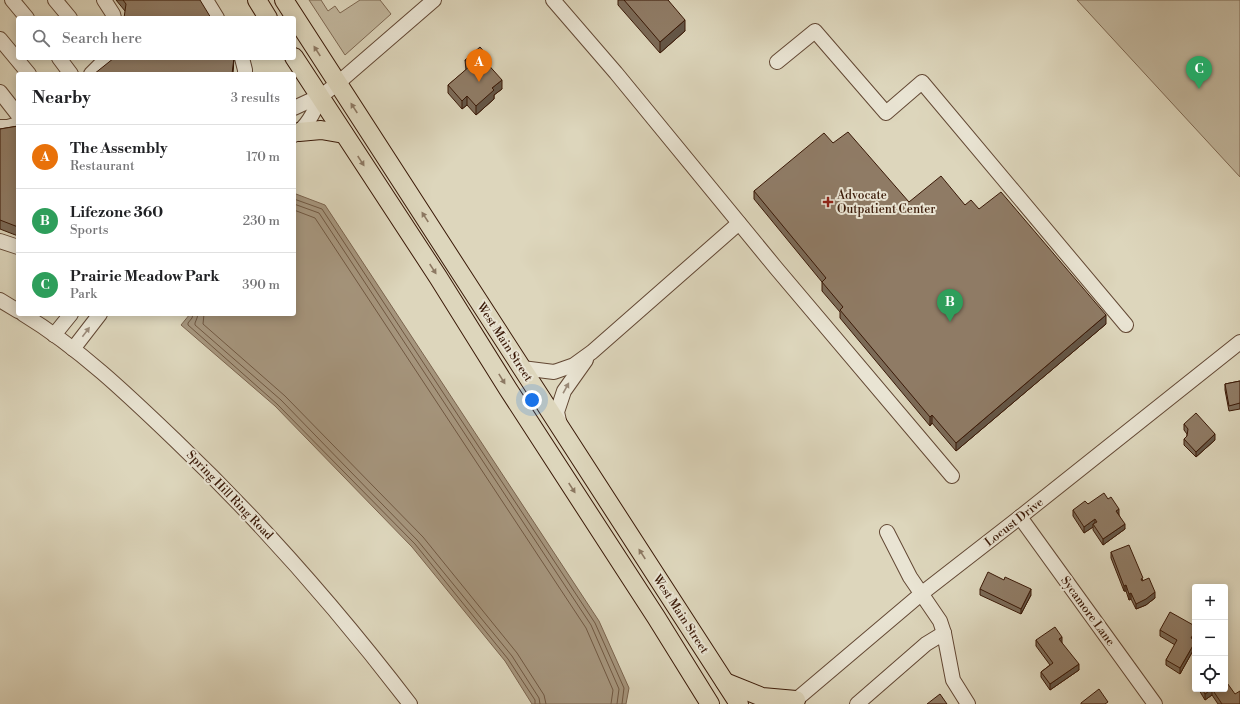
<!DOCTYPE html>
<html lang="en">
<head>
<meta charset="utf-8">
<style>
	body { margin:0; font-family:"Libre Bodoni",serif; background:#f2f2f2; color:#202124 }
	.controls { position:absolute; right:12px; bottom:12px; display:grid; overflow:hidden; border-radius:4px; box-shadow:0 2px 10px #0003 }
	.controls button { width:36px; height:36px; display:grid; place-items:center; padding:0; border:0; border-bottom:1px solid #e0e0e0; background:#fff; color:#202124; font:20px sans-serif }
	.you { position:absolute; left:532px; top:400px; width:14px; height:14px; margin:-10px; border:3px solid #fff; border-radius:50%; background:#1a73e8; box-shadow:0 0 0 6px #1a73e833 }
	.badge { display:grid; place-items:center; width:26px; height:26px; border-radius:50%; background:#8f2418; color:#fff; font-size:13px; font-weight:700 }
	.pin { position:absolute; translate:-50% -33px; filter:drop-shadow(0 1px 2px #0008) }
	.pin::after { content:''; position:absolute; top:21px; width:14px; height:12px; background:inherit; clip-path:polygon(0 0,100% 0,50% 100%) }
	.list { margin:0; padding:0; list-style:none }
	h2 { display:flex; justify-content:space-between; align-items:center; height:52px; margin:0; padding:0 16px; font-size:17px }
	h2 small { font-size:13px; font-weight:400; color:#757577 }
	.list li { display:grid; grid-template-columns:26px 1fr auto; gap:12px; align-items:center; box-sizing:border-box; height:64px; padding:0 16px; border-top:1px solid #e0e0e0 }
	.list b { display:block; font-size:15px; white-space:nowrap }
	.list p { margin:0; font-size:13px; white-space:nowrap; color:#757577 }
	.list em { font-size:13px; font-style:normal; color:#757577 }
	.icon { flex:none; width:22px; height:22px; fill:none; stroke:currentColor; stroke-width:2; stroke-linecap:round; stroke-linejoin:round }
	.map { position:relative; flex:none; width:1240px; height:704px; overflow:hidden }
	.search { position:absolute; background:#fff; box-shadow:0 2px 10px #0003; left:16px; top:16px; width:280px; height:44px; display:flex; align-items:center; gap:10px; box-sizing:border-box; padding:0 14px; border-radius:4px; color:#757577; font-size:15px }
	.panel { position:absolute; background:#fff; box-shadow:0 2px 10px #0003; left:16px; top:72px; width:280px; height:244px; border-radius:4px }
	.map>svg:first-child { display:block }
	.green { fill:#c1b69d; stroke:#7e6852 }
	.water { fill:#a6967e; stroke:#7b644e }
	.lines { fill:none; stroke-linecap:round; stroke-linejoin:round }
	.shore { stroke:#705842; stroke-width:1 }
	.minor-casing { stroke:#634834; stroke-width:16 }
	.major-casing { stroke:#3a1907; stroke-width:20 }
	.minor { stroke:#e9e4d3; stroke-width:14 }
	.major { stroke:#ddd6bc; stroke-width:18 }
	.wall { fill:#7b6a57; stroke:#3a1907 }
	.shaded-wall { fill:#645647; stroke:#3a1907 }
	.building { fill:#8f7b65; stroke:#3a1907 }
	.oneway { fill:#8c7862 }
	.oneway2 { fill:#9a8977 }
	.poi-dot { fill:#8f2418; stroke:#e9e4d3; stroke-width:1.5 }
	.labels { text-anchor:middle; stroke-width:4; stroke-linejoin:round; paint-order:stroke }
	.poi-label { font-size:12px; fill:#3a1907; stroke:#e9e4d3; text-anchor:start }
	.street-label { font-size:12px; fill:#3a1907; stroke:#e9e4d3 }
</style>
</head>
<body>
<div class="map">
<svg width="1240" height="704" viewBox="0 0 1240 704">
	<rect width="100%" height="100%" fill="#ddd6bc"/>
	<filter id="stains"><feTurbulence type="fractalNoise" baseFrequency=".005" numOctaves="4"/><feColorMatrix values="0 0 0 0 .2 0 0 0 0 .09 0 0 0 0 .02 0 0 0 .5 -.17"/></filter>
	<radialGradient id="worn" r=".72"><stop offset=".6" stop-color="#630" stop-opacity="0"/><stop offset="1" stop-color="#630" stop-opacity=".3"/></radialGradient>
	<!-- green -->
	<g class="green">
		<path d="M 309,0 L 321,0 L 328,11 L 335,6 L 340,13 L 360,0 L 380,0 L 391,14 L 345,55 Z"/>
		<path d="M 1077,0 L 1240,0 L 1240,177 Z"/>
	</g>
	<!-- water -->
	<path class="water" d="M 296,194 L 325,205 L 599,621 L 629,688 L 626,704 L 532,704 L 505,661 L 412,547 L 275,406 L 181,325 L 190,314 L 294,314 L 294,195 Z"/>
	<g class="lines">
		<!-- shore -->
		<g class="shore">
			<path d="M 294,199 L 322,209 L 595,623 L 624,688 L 622,704"/>
			<path d="M 294,204 L 319,213 L 591,625 L 619,689 L 617,704"/>
			<path d="M 294,210 L 315,218 L 586,628 L 613,690 L 611,704"/>
			<path d="M 193,314 L 192,318 L 188,323 L 188,325 L 277,404 L 415,544 L 508,659 L 535,700 L 535,704"/>
			<path d="M 198,314 L 197,318 L 195,323 L 195,325 L 281,400 L 418,541 L 512,656 L 539,698 L 540,704"/>
			<path d="M 204,314 L 203,324 L 285,396 L 423,537 L 517,653 L 544,695 L 546,704"/>
		</g>
		<!-- minor casing -->
		<g class="minor-casing">
			<g id="minor">
				<path d="M 12,0 L 27,18"/>
				<path d="M 55,0 L 70,18"/>
				<path d="M 104,0 L 113,14 L 114,18"/>
				<path d="M 206,0 L 217,18"/>
				<path d="M 553,0 L 616,73 L 776,268 L 952,476"/>
				<path d="M 0,39 L 29,74"/>
				<path d="M 59,58 L 71,74"/>
				<path d="M 242,58 L 245,70 L 245,74"/>
				<path d="M 777,62 L 815,31 L 886,113 L 922,82 L 1126,325"/>
				<path d="M 91,74 L 107,58"/>
				<path d="M 0,92 L 18,115"/>
				<path d="M 294,108 L 309,101 L 320,97 L 338,83 L 434,0"/>
				<path d="M 0,127 L 8,127 L 18,124"/>
				<path d="M 294,135 C 307,127 315,111 320,97"/>
				<path d="M 0,241 L 18,247"/>
				<path d="M 0,300 L 18,311"/>
				<path d="M 23,314 C 79,348 127,394 174,439 C 260,521 338,610 410,704"/>
				<path d="M 54,335 L 71,314"/>
				<path d="M 73,349 L 100,314"/>
				<path d="M 522,368 L 554,372 L 574,365 L 592,352 L 739,223"/>
				<path d="M 560,425 L 557,412 L 564,391 L 586,360"/>
				<path d="M 1020,517 L 1155,704"/>
				<path d="M 887,532 L 910,577 L 940,621 L 944,633 L 953,680 L 968,704"/>
				<path d="M 791,704 L 921,594 L 1020,517 L 1240,342"/>
				<path d="M 857,704 L 926,644 L 944,633"/>
			</g>
		</g>
		<!-- major casing -->
		<g class="major-casing">
			<g id="major">
				<path d="M 257,0 L 268,18"/>
				<path d="M 284,0 L 739,704"/>
				<path d="M 294,57 L 438,277 L 508,389 L 656,617 L 710,704"/>
				<path d="M 299,132 L 321,130 L 344,134"/>
				<path d="M 725,682 L 762,697 L 796,700"/>
			</g>
		</g>
		<!-- minor -->
		<use href="#minor" class="minor"/>
		<!-- major -->
		<use href="#major" class="major"/>
	</g>
	<!-- wall -->
	<g class="wall">
		<path d="M 116,0 L 200,0 L 125,11 Z"/>
		<path d="M 618,0 L 668,0 L 685,31 L 660,53 L 618,5 Z"/>
		<path d="M 465,60 L 489,65 L 502,89 L 494,95 L 494,99 L 476,115 L 467,105 L 462,109 L 448,93 L 448,85 L 466,70 Z"/>
		<path d="M 18,126 L 18,236 L 0,229 L 0,129 Z"/>
		<path d="M 833,143 L 909,202 L 965,205 L 979,209 L 1106,324 L 956,451 L 932,423 L 930,426 L 840,318 L 840,312 L 822,291 L 822,282 L 754,199 L 754,191 Z"/>
		<path d="M 1240,381 L 1240,409 L 1229,411 L 1225,390 L 1225,384 Z"/>
		<path d="M 1184,424 L 1215,440 L 1196,457 L 1184,445 L 1184,439 L 1187,436 L 1187,434 L 1184,430 Z"/>
		<path d="M 1108,499 L 1119,515 L 1125,529 L 1103,545 L 1093,530 L 1093,527 L 1084,533 L 1073,516 L 1073,510 L 1088,504 Z"/>
		<path d="M 1111,552 L 1143,580 L 1155,598 L 1146,605 L 1136,609 L 1131,599 L 1129,600 L 1126,591 L 1124,591 L 1111,558 Z"/>
		<path d="M 980,589 L 1031,595 L 1021,614 L 980,595 Z"/>
		<path d="M 1160,630 L 1195,640 L 1195,647 L 1180,674 L 1166,665 L 1166,660 L 1175,645 L 1160,636 Z"/>
		<path d="M 1036,640 L 1062,643 L 1079,670 L 1050,690 L 1041,677 L 1041,672 L 1050,665 L 1036,646 Z"/>
		<path d="M 1199,689 L 1225,689 L 1240,704 L 1218,704 L 1212,695 L 1205,700 L 1199,690 Z"/>
	</g>
	<!-- shaded-wall -->
	<g class="shaded-wall">
		<path d="M 685,20 L 685,31 L 660,53 L 660,42 Z"/>
		<path d="M 489,57 L 489,66 L 485,61 Z"/>
		<path d="M 234,58 L 233,74 L 232,74 Z"/>
		<path d="M 502,80 L 502,89 L 494,95 L 494,99 L 476,115 L 476,106 L 492,88 Z"/>
		<path d="M 467,96 L 467,105 L 462,109 L 462,101 Z"/>
		<path d="M 1106,315 L 1106,324 L 956,451 L 956,443 Z"/>
		<path d="M 932,415 L 932,423 L 930,426 L 930,417 Z"/>
		<path d="M 1215,434 L 1215,440 L 1196,457 L 1196,452 Z"/>
		<path d="M 1119,509 L 1119,515 L 1116,511 Z"/>
		<path d="M 1095,519 L 1095,525 L 1093,524 L 1093,527 L 1084,533 L 1084,527 Z"/>
		<path d="M 1125,524 L 1125,529 L 1103,545 L 1103,539 Z"/>
		<path d="M 1126,585 L 1126,591 L 1124,591 L 1124,586 Z"/>
		<path d="M 1031,589 L 1031,595 L 1021,614 L 1021,609 Z"/>
		<path d="M 1155,592 L 1155,598 L 1146,605 L 1136,609 L 1136,604 Z"/>
		<path d="M 1131,593 L 1131,599 L 1129,600 L 1129,594 Z"/>
		<path d="M 1195,631 L 1195,637 L 1191,644 L 1191,638 Z"/>
		<path d="M 1062,637 L 1062,643 L 1059,639 Z"/>
		<path d="M 1195,642 L 1195,647 L 1180,674 L 1180,668 Z"/>
		<path d="M 1079,664 L 1079,670 L 1050,690 L 1050,684 Z"/>
		<path d="M 1212,689 L 1212,695 L 1205,700 L 1205,694 Z"/>
	</g>
	<!-- building -->
	<g class="building">
		<path d="M 123,0 L 200,0 L 211,18 L 124,18 L 126,4 Z"/>
		<path d="M 624,0 L 668,0 L 685,20 L 660,42 Z"/>
		<path d="M 480,47 L 489,57 L 485,61 L 502,80 L 492,88 L 494,90 L 476,106 L 467,96 L 462,101 L 448,85 L 470,66 L 465,60 Z"/>
		<path d="M 114,58 L 234,58 L 232,74 L 94,74 Z"/>
		<path d="M 18,126 L 18,227 L 0,220 L 0,129 Z"/>
		<path d="M 848,132 L 909,202 L 941,176 L 965,205 L 971,200 L 979,209 L 1001,192 L 1106,315 L 956,443 L 932,415 L 930,417 L 840,310 L 843,307 L 822,282 L 826,278 L 754,191 L 824,133 L 833,143 Z"/>
		<path d="M 1240,381 L 1240,403 L 1229,406 L 1225,384 Z"/>
		<path d="M 1196,413 L 1215,434 L 1196,452 L 1184,439 L 1187,436 L 1188,429 L 1184,424 Z"/>
		<path d="M 1104,493 L 1108,499 L 1111,497 L 1119,509 L 1116,511 L 1125,524 L 1103,539 L 1093,524 L 1097,522 L 1095,519 L 1084,527 L 1073,510 L 1085,501 L 1088,504 Z"/>
		<path d="M 1129,545 L 1143,578 L 1141,579 L 1142,581 L 1149,578 L 1155,592 L 1146,599 L 1136,604 L 1131,593 L 1129,594 L 1126,585 L 1124,586 L 1111,552 Z"/>
		<path d="M 988,572 L 1004,580 L 1005,577 L 1031,589 L 1021,609 L 980,589 Z"/>
		<path d="M 1170,612 L 1195,626 L 1195,631 L 1191,638 L 1195,640 L 1195,642 L 1180,668 L 1166,660 L 1177,640 L 1160,630 Z"/>
		<path d="M 1055,627 L 1062,637 L 1059,639 L 1079,664 L 1050,684 L 1041,672 L 1053,663 L 1036,640 Z"/>
		<path d="M 1225,680 L 1235,694 L 1240,691 L 1240,704 L 1222,704 L 1212,689 L 1205,694 L 1202,689 L 1225,689 Z"/>
		<path d="M 1099,689 L 1108,702 L 1105,704 L 1081,704 L 1081,703 Z"/>
		<path d="M 940,694 L 947,704 L 927,704 Z"/>
	</g>
	<!-- one-way arrows -->
	<defs><path id="oneway-solid" d="M-6-.8H1V-3.2L6.5 0L1 3.2V.8H-6Z"/></defs>
	<g class="oneway">
		<use href="#oneway-solid" transform="translate(317 51) rotate(-123)"/>
		<use href="#oneway-solid" transform="translate(354 108) rotate(-123)"/>
		<use href="#oneway-solid" transform="translate(361 161) rotate(57)"/>
		<use href="#oneway-solid" transform="translate(425 217) rotate(-123)"/>
		<use href="#oneway-solid" transform="translate(433 269) rotate(57)"/>
		<use href="#oneway-solid" transform="translate(502 379) rotate(58)"/>
		<use href="#oneway-solid" transform="translate(572 488) rotate(57)"/>
		<use href="#oneway-solid" transform="translate(642 554) rotate(-123)"/>
	</g>
	<g class="oneway2">
		<use href="#oneway-solid" transform="translate(86 332) rotate(-53)"/>
		<use href="#oneway-solid" transform="translate(566 388) rotate(-61)"/>
	</g>
	<!-- markers -->
	<path class="poi-dot" d="M826 196h4v4h4v4h-4v4h-4v-4h-4v-4h4z"/>
	<g class="labels">
		<!-- poi labels -->
		<g class="poi-label">
			<text x="837" y="199">Advocate<tspan x="837" dy="14">Outpatient Center</tspan></text>
		</g>
		<!-- street labels -->
		<g class="street-label">
			<text transform="translate(505 342) rotate(57)" y="4">West Main Street</text>
			<text transform="translate(230 495) rotate(46)" y="4">Spring Hill Ring Road</text>
			<text transform="translate(1014 522) rotate(-38)" y="4">Locust Drive</text>
			<text transform="translate(1088 611) rotate(54)" y="4">Sycamore Lane</text>
			<text transform="translate(681 614) rotate(57)" y="4">West Main Street</text>
		</g>
	</g>
	<rect width="100%" height="100%" filter="url(#stains)"/>
	<rect width="100%" height="100%" fill="url(#worn)"/>
</svg>
<div class="controls">
<button>+</button>
<button>−</button>
<button><svg class="icon" aria-label="locate" viewBox="0 0 24 24"><circle cx="12" cy="12" r="6"/><path d="M12 2v4M12 18v4M2 12h4M18 12h4"/></svg></button>
</div>
<div class="you"></div>
<div class="pin badge" style="left:479px;top:82px;background:#e8710a">A</div>
<div class="pin badge" style="left:950px;top:322px;background:#2e9e5b">B</div>
<div class="pin badge" style="left:1199px;top:89px;background:#2e9e5b">C</div>
<div class="search"><svg class="icon" aria-label="search" viewBox="0 0 24 24"><circle cx="10" cy="10" r="6"/><path d="M15 15l6 6"/></svg>Search here</div>
<section class="panel">
<h2>Nearby<small>3 results</small></h2>
<ul class="list">
<li><span class="badge" style="background:#e8710a">A</span><div><b>The Assembly</b><p>Restaurant</p></div><em>170 m</em></li>
<li><span class="badge" style="background:#2e9e5b">B</span><div><b>Lifezone 360</b><p>Sports</p></div><em>230 m</em></li>
<li><span class="badge" style="background:#2e9e5b">C</span><div><b>Prairie Meadow Park</b><p>Park</p></div><em>390 m</em></li>
</ul>
</section>
</div>
</body>
</html>
